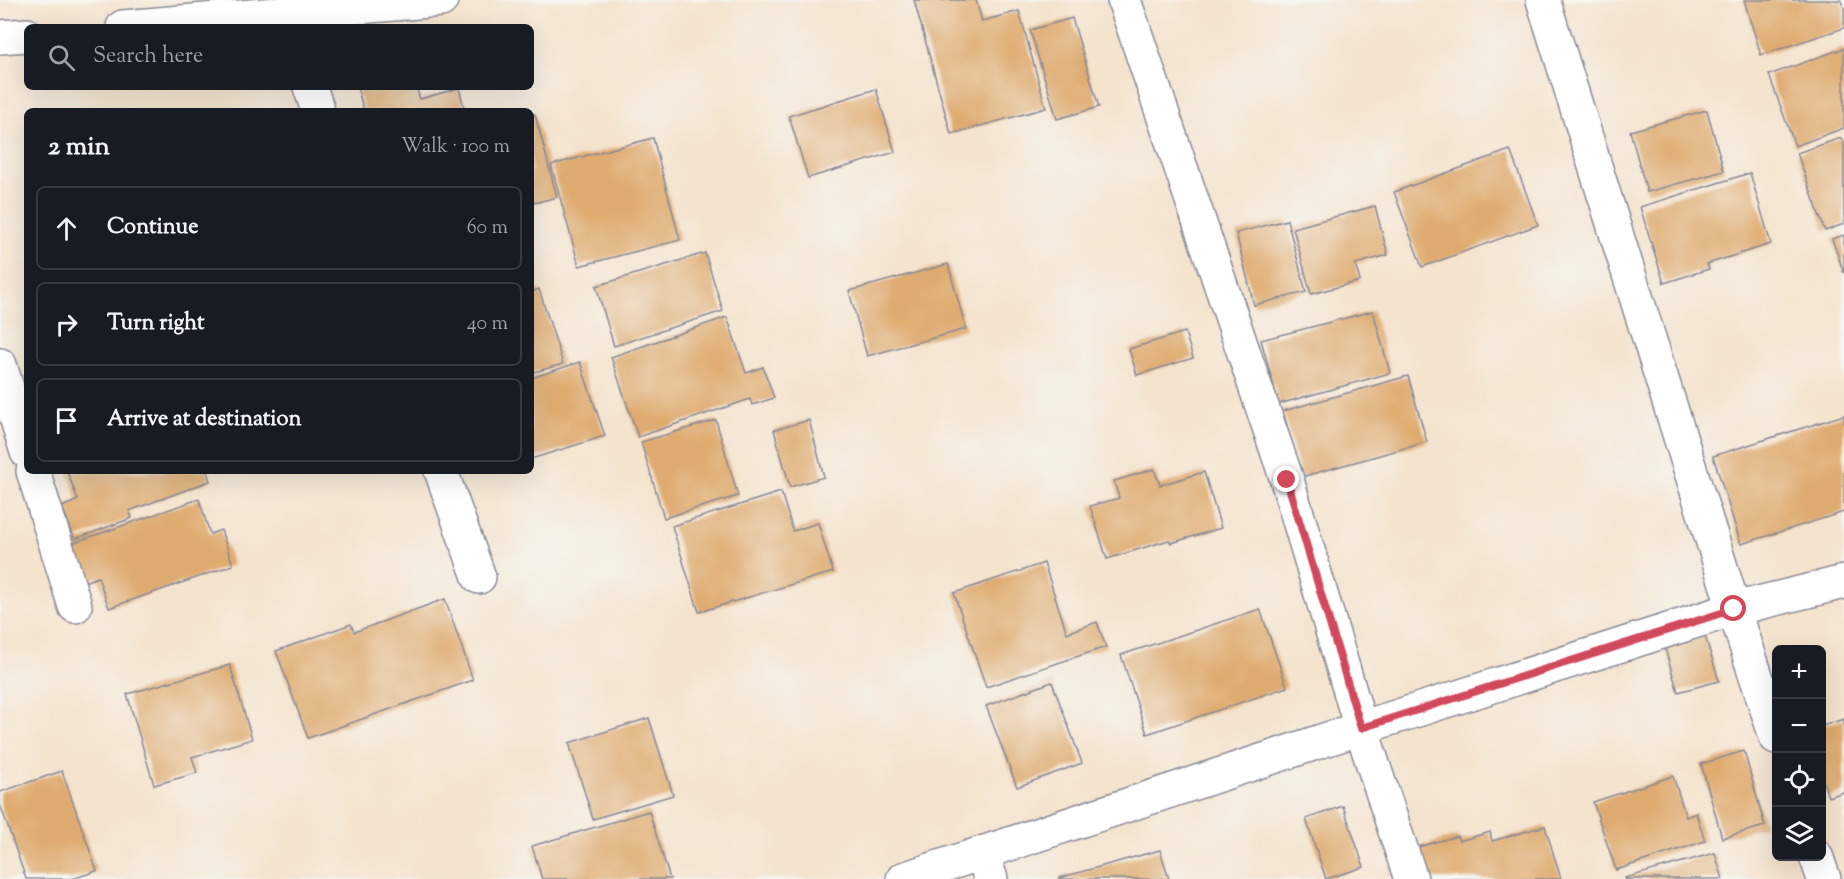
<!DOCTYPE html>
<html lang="en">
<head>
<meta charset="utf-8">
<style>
	body { margin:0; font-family:"Sorts Mill Goudy",serif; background:#242831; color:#f1f3f6 }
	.controls { position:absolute; right:18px; bottom:18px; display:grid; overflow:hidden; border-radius:9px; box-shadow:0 6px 24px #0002 }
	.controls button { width:54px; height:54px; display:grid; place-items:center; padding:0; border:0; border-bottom:2px solid #363941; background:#171b24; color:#f1f3f6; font:30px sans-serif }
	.stop { position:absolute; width:18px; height:18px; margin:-14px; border:4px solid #d1495b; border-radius:50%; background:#fff }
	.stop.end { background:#d1495b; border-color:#fff; box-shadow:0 2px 6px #0008 }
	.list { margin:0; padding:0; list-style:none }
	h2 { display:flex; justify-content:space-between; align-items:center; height:78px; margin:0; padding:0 24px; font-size:26px }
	h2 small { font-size:20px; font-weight:400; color:#9ea1a6 }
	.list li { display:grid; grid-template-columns:39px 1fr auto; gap:18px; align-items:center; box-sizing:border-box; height:84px; margin:0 12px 12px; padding:0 12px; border:2px solid #363941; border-radius:9px }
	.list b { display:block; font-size:22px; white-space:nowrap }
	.list em { font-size:20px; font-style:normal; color:#9ea1a6 }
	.icon { flex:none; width:33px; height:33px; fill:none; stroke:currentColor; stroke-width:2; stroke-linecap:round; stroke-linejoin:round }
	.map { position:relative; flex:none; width:1844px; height:879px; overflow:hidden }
	.search { position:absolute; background:#171b24; box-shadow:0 6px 24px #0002; left:24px; top:24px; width:510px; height:66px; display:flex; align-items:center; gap:15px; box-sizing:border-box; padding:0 21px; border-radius:9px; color:#9ea1a6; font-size:22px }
	.panel { position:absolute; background:#171b24; box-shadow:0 6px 24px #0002; left:24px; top:108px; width:510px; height:366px; border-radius:9px }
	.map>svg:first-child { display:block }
	.building { fill:#dfab6f }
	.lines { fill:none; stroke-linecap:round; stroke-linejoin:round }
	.street-casing { stroke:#888996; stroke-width:36 }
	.street { stroke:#fff; stroke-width:33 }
	.route { stroke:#d1495b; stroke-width:8 }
</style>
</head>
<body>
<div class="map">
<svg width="1844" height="879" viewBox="0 0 1844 879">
	<rect width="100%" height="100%" fill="#f6f6f2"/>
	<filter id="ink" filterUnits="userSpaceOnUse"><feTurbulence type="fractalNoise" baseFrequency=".0167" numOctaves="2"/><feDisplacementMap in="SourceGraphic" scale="12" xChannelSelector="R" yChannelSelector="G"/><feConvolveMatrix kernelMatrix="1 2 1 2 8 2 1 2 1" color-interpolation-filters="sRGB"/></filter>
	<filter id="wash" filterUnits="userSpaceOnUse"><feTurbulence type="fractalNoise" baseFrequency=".008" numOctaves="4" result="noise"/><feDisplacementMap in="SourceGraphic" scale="24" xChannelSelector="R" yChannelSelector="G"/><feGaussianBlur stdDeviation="1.35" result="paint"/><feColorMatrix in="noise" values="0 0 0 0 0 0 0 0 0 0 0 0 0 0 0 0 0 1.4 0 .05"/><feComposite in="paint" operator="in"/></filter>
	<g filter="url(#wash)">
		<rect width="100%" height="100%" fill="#f4e3cd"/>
		<g id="blocks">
			<!-- building -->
			<g class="building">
				<path d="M 914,0 L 976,0 L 982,21 L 1019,11 L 1046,108 L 951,134 Z"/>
				<path d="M 1744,0 L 1841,0 L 1844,8 L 1844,28 L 1761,55 Z"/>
				<path d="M 1072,18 L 1099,107 L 1057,119 L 1030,30 Z"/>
				<path d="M 1844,48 L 1844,128 L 1795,146 L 1769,75 Z"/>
				<path d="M 357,87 L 416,87 L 420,99 L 459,88 L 465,111 L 364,111 Z"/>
				<path d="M 876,89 L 895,152 L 808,178 L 789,116 Z"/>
				<path d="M 1707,110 L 1724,171 L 1647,192 L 1630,131 Z"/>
				<path d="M 535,114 L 557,197 L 534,203 L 531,194 L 531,115 Z"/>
				<path d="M 653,138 L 680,240 L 579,266 L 551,165 Z"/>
				<path d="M 1841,138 L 1844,143 L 1844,224 L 1825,231 L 1797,153 Z"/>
				<path d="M 1510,150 L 1538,225 L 1422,267 L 1394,192 Z"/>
				<path d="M 1750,173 L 1771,244 L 1707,264 L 1709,269 L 1664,283 L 1640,207 Z"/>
				<path d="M 1375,206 L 1388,255 L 1355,264 L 1360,281 L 1311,294 L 1293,228 Z"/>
				<path d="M 1287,220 L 1306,292 L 1254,305 L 1236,233 Z"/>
				<path d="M 1844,235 L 1844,273 L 1832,239 Z"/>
				<path d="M 705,253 L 723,311 L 614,346 L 596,286 Z"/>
				<path d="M 948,264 L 966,329 L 867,356 L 849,291 Z"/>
				<path d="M 539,289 L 563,364 L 531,373 L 531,292 Z"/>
				<path d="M 1373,311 L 1390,373 L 1279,404 L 1261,340 Z"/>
				<path d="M 727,317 L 746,373 L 763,367 L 774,398 L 752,405 L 750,399 L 638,437 L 611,357 Z"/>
				<path d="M 1185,332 L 1193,358 L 1137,375 L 1129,349 Z"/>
				<path d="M 580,362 L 605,436 L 531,459 L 531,378 Z"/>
				<path d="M 1408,376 L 1427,442 L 1301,477 L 1283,411 Z"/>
				<path d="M 1844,415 L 1844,512 L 1741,544 L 1713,456 Z"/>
				<path d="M 716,420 L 738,496 L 664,518 L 641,442 Z"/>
				<path d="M 809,420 L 824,477 L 790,487 L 774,430 Z"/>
				<path d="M 1154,469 L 1160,485 L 1204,472 L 1221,528 L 1171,543 L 1169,540 L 1107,559 L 1090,506 L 1119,498 L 1114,481 Z"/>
				<path d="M 67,471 L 207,471 L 210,481 L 129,511 L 132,518 L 75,539 L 62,507 L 78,500 Z"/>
				<path d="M 781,492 L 793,531 L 818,523 L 833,572 L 699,612 L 672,526 Z"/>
				<path d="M 199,499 L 210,534 L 221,530 L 233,565 L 109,608 L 98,577 L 84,582 L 70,544 Z"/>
				<path d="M 1044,563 L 1067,633 L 1097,622 L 1106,647 L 986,687 L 954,593 Z"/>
				<path d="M 445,599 L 473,680 L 308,738 L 276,651 L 351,624 L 354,632 Z"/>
				<path d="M 1260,609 L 1287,687 L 1147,734 L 1121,655 Z"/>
				<path d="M 1705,636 L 1719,681 L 1678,692 L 1665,649 Z"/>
				<path d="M 230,665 L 252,739 L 192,757 L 197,773 L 154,785 L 127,694 Z"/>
				<path d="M 1052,682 L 1082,763 L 1017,787 L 986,706 Z"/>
				<path d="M 649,718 L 673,795 L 593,819 L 569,743 Z"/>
				<path d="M 1844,719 L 1844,792 L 1828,797 L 1822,777 L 1822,726 Z"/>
				<path d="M 1744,751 L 1765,826 L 1722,838 L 1701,764 Z"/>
				<path d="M 62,771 L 97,871 L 72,879 L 26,879 L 0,804 L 0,792 Z"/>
				<path d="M 1673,776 L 1686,817 L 1696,813 L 1705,841 L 1616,870 L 1593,802 Z"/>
				<path d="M 1343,806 L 1364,867 L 1326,879 L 1306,819 Z"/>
				<path d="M 649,811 L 670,879 L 542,879 L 532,846 Z"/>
				<path d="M 1545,826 L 1561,879 L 1427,879 L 1418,847 L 1457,836 L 1459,841 L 1490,832 L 1492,841 Z"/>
				<path d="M 1160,850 L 1169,879 L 1059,879 L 1059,878 Z"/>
				<path d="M 1715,853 L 1723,879 L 1625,879 L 1625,878 Z"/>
			</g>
		</g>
	</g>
	<g filter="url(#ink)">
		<use href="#blocks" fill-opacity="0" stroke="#888996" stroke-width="1.5"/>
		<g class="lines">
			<!-- street casing -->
			<g class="street-casing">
				<g id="street">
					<path d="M 1124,0 L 1287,480 L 1361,728 L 1411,879"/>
					<path d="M 1543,0 L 1734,609 L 1776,737"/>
					<path d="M 123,27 L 441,0"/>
					<path d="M 0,37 L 27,35"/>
					<path d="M 310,87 L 318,111"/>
					<path d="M 0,365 L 27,452"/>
					<path d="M 33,471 L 75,606"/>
					<path d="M 441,471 L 479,577"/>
					<path d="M 982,853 L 991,879"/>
					<path d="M 1816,856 L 1824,879"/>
					<path d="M 903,879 L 1361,728 L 1734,609 L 1844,582"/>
				</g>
			</g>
			<!-- street -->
			<use href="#street" class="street"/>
		</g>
	</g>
	<g class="lines" filter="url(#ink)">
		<!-- route -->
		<path class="route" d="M 1287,480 L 1361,728 L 1734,609"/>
	</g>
</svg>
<div class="controls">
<button>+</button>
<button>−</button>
<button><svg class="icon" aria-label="locate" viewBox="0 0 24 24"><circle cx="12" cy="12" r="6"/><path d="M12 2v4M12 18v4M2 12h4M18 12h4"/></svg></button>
<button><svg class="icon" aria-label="layers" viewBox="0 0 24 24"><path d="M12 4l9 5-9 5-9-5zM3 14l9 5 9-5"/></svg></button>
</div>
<div class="stop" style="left:1734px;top:609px"></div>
<div class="stop end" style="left:1287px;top:480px"></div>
<div class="search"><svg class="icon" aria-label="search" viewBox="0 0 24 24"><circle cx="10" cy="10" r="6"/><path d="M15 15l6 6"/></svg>Search here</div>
<section class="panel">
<h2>2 min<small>Walk · 100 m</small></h2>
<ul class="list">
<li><svg class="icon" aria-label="ahead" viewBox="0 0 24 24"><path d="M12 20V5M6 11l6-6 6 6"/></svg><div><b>Continue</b></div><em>60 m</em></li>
<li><svg class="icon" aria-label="right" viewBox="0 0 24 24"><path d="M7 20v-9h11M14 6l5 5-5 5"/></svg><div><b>Turn right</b></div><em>40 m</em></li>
<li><svg class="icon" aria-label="arrive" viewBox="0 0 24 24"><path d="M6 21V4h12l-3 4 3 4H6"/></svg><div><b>Arrive at destination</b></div></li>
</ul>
</section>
</div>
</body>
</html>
